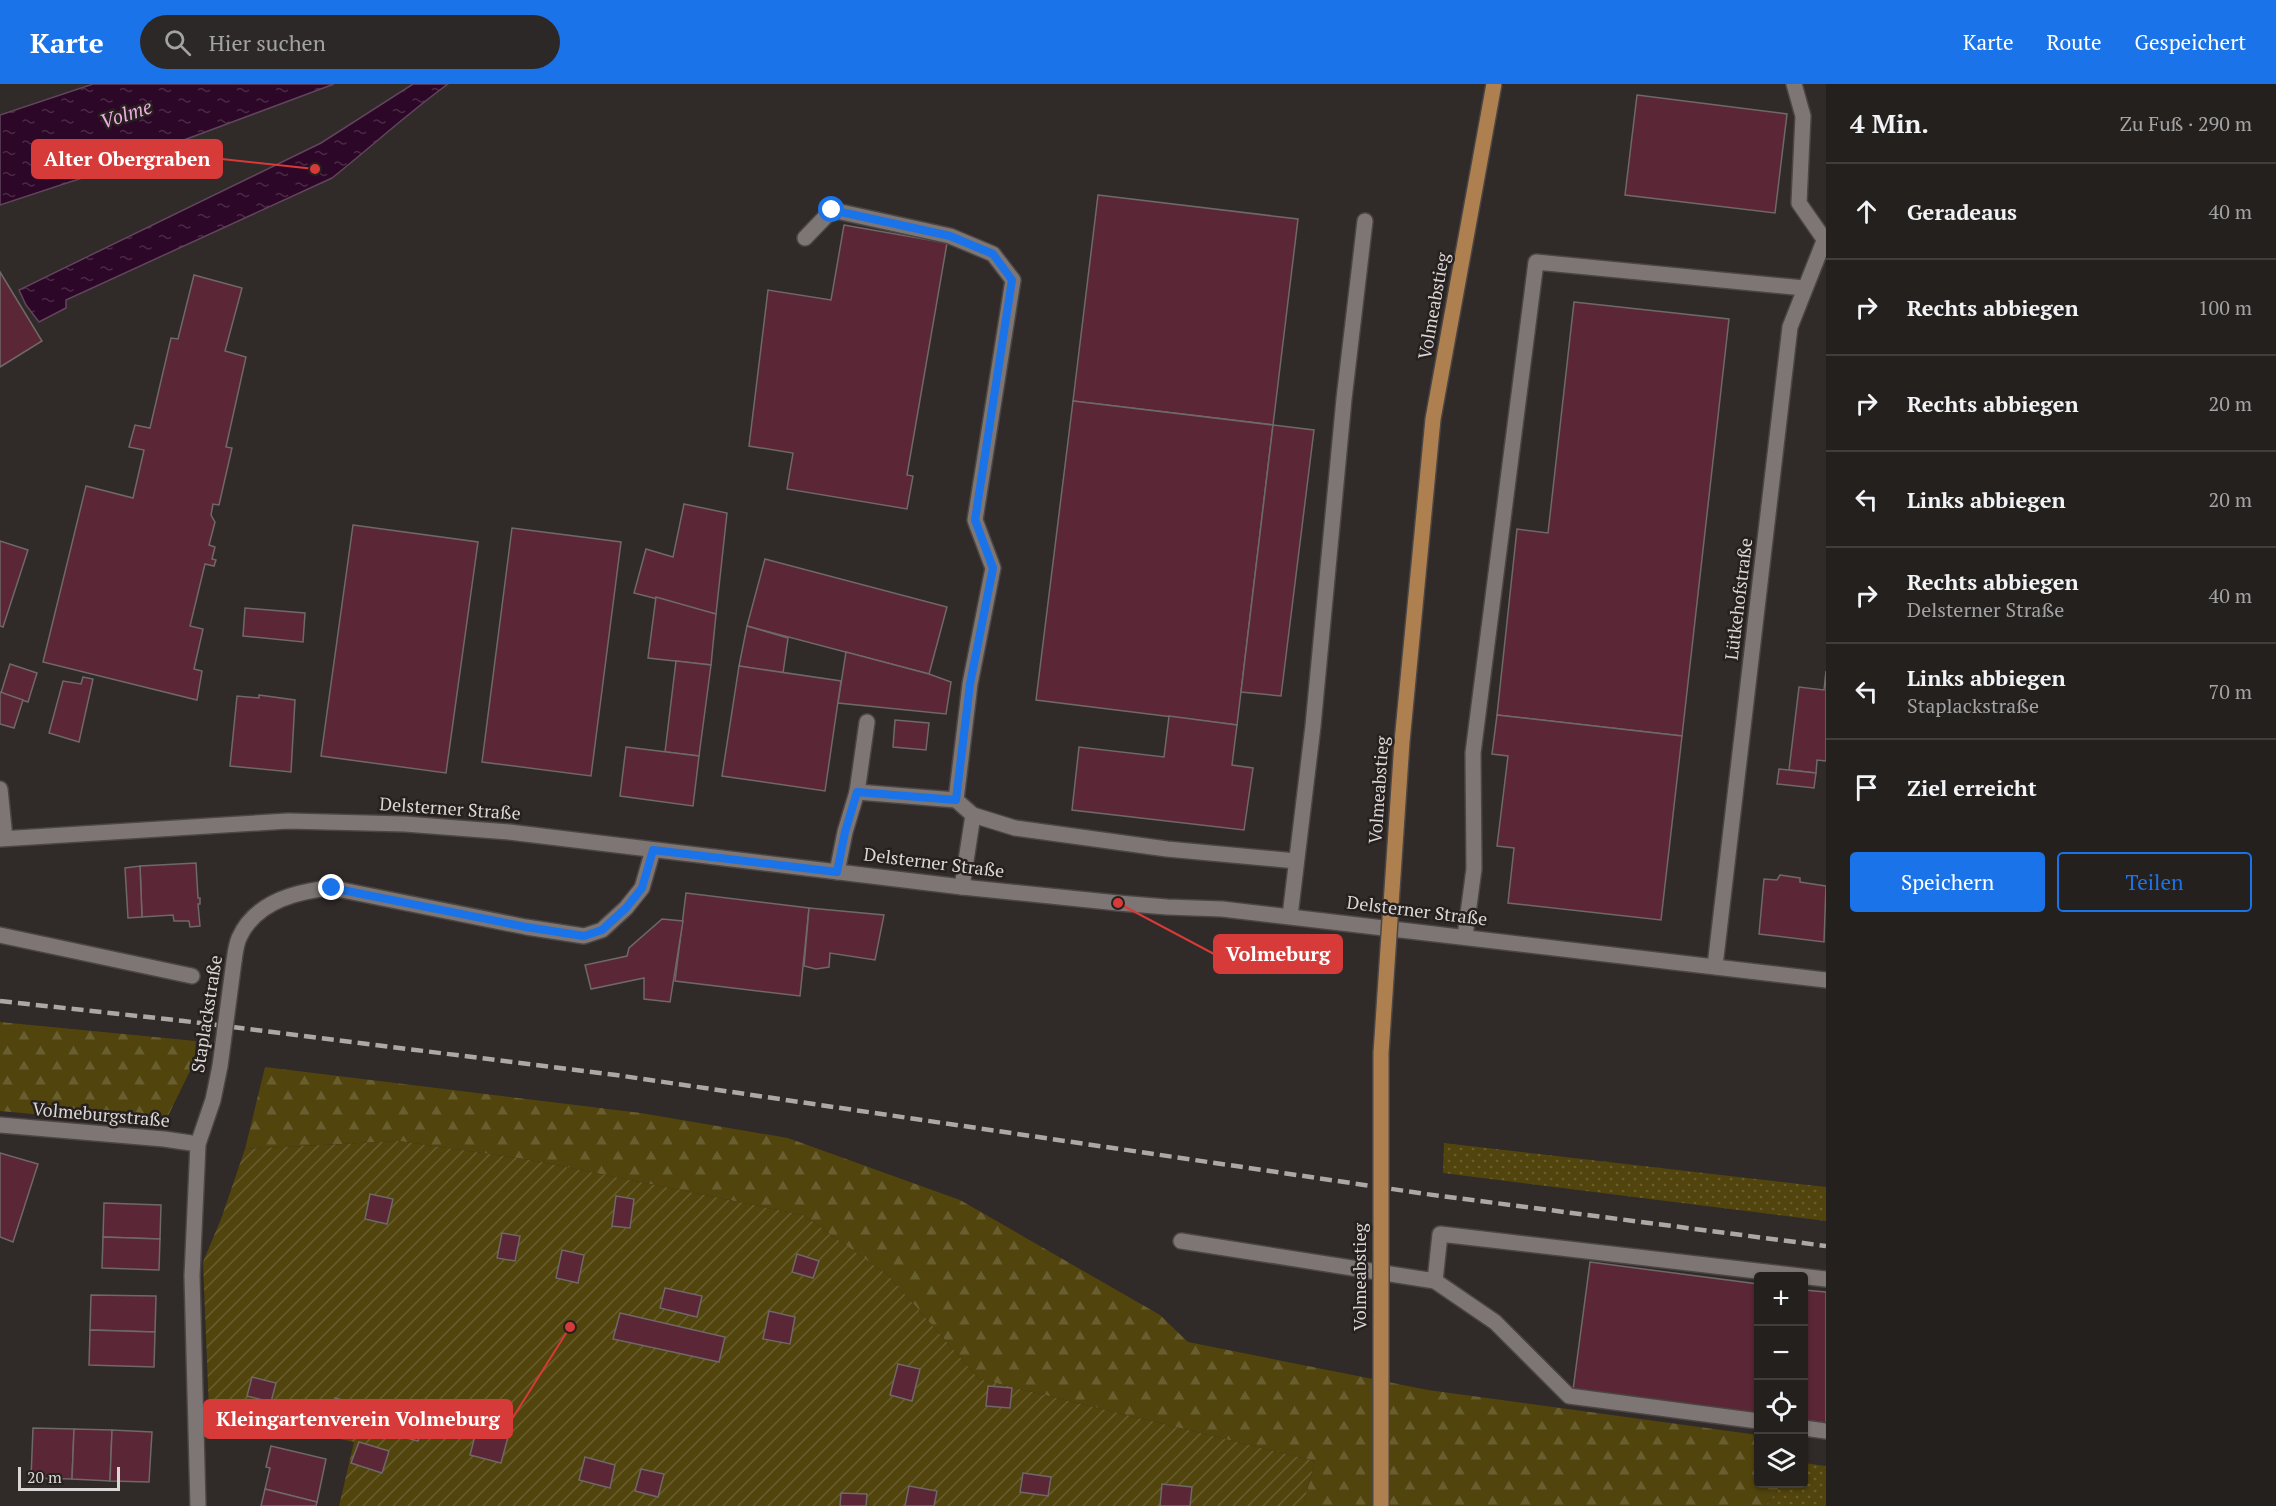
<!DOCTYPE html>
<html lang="de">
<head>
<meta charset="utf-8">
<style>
	body { margin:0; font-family:"PT Serif",serif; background:#2c2827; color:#f1f3f6 }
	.controls { position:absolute; right:18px; bottom:18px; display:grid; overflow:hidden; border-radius:6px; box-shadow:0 2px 4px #0004 }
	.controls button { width:54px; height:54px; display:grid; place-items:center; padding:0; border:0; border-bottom:2px solid #413e3c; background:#24201e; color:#f1f3f6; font:30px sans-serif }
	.scale { position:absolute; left:18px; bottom:15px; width:102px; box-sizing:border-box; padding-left:6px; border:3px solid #dbd7d6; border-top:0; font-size:16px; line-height:21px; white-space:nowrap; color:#dbd7d6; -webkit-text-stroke:4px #26201f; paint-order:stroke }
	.stop { position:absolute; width:18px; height:18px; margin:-14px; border:4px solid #1a73e8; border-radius:50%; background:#fff }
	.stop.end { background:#1a73e8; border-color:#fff; box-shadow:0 2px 6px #0008 }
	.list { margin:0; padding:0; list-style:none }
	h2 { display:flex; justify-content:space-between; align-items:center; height:78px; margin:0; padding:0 24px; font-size:26px }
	h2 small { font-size:20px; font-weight:400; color:#a3a3a4 }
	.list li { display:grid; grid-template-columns:39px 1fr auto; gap:18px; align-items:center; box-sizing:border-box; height:96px; padding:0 24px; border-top:2px solid #413e3c }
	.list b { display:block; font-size:22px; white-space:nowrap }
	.list p { margin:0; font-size:20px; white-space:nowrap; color:#a3a3a4 }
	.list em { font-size:20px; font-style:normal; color:#a3a3a4 }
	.actions { display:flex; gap:12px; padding:18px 24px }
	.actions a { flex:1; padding:14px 0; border:2px solid #1a73e8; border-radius:6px; text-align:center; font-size:21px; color:#1a73e8 }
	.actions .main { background:#1a73e8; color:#fff }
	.icon { flex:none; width:33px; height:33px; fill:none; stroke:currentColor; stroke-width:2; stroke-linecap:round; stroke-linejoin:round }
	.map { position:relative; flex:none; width:1826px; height:1422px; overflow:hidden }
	header { display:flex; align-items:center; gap:36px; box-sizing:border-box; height:84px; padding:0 30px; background:#1a73e8; color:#fff }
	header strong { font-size:28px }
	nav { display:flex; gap:33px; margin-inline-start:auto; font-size:21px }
	.search { width:420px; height:54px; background:#2c2827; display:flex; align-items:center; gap:15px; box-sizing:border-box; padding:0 21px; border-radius:33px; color:#a3a3a4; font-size:22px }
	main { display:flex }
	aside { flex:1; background:#24201e }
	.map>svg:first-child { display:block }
	.grass { fill:url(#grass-dots) }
	.forest { fill:url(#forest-firs) }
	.garden { fill:url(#garden-furrows) }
	.water { fill:url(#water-ripples); stroke:#61455c; stroke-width:1.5 }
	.building { fill:#5b2736; stroke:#6f6869; stroke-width:1.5 }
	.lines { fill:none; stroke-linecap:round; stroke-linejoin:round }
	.minor-casing { stroke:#4b4544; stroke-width:18 }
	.minor { stroke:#7d7675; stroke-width:15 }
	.rail { stroke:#ada8a7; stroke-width:4.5; stroke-dasharray:12 6; stroke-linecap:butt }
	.minor-bridge-casing { stroke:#4b4544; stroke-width:18; stroke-linecap:butt }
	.major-bridge-casing { stroke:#4b4544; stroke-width:18; stroke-linecap:butt }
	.minor-bridge { stroke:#7d7675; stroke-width:15 }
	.major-bridge { stroke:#ae8050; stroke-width:15 }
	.route { stroke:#1a73e8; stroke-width:8 }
	.labels { text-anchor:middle; stroke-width:5; stroke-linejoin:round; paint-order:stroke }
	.street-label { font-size:18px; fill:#dbd7d6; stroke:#26201f }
	.water-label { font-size:20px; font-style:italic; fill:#efaae2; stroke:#26201f }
	.leader { fill:none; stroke:#d63a39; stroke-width:2 }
	.callout-dot { fill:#d63a39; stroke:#26201f; stroke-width:2 }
	.callout { fill:#d63a39; stroke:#d63a39; stroke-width:2 }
	.callout-label { font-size:20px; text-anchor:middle; font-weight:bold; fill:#fff }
</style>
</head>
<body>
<header>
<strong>Karte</strong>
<div class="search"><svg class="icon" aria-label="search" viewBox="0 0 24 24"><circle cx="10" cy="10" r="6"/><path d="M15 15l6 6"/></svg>Hier suchen</div>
<nav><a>Karte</a><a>Route</a><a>Gespeichert</a></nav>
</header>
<main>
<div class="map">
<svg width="1826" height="1422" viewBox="0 0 1826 1422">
	<defs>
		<pattern id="grass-dots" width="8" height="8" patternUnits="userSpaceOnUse" patternTransform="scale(1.5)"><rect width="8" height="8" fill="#51440d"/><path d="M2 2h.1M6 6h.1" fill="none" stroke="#695e30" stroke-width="1.8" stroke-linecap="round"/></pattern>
		<pattern id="forest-firs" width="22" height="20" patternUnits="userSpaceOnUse" patternTransform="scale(1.5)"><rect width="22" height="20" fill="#51440d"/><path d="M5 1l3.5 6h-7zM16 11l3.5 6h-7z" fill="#695e30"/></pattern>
		<pattern id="garden-furrows" width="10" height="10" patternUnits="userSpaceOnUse" patternTransform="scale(1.5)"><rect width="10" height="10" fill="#51440d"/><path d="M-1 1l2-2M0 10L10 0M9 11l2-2" fill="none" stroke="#695e30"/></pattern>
		<pattern id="water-ripples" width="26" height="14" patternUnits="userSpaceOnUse" patternTransform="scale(1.5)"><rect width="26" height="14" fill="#2d0728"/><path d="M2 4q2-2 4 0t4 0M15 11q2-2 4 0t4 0" fill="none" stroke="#4b2a46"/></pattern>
	</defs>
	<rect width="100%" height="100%" fill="#302a28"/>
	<!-- grass -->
	<g class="grass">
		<path d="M 1444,1059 L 1826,1103 L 1826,1137 L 1443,1089 Z"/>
		<path d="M 1804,1379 L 1826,1382 L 1826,1422 L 1765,1422 L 1783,1400 L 1804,1400 Z"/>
	</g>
	<!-- forest -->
	<g class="forest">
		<path d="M 0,938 L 196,957 L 194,979 L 163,1042 L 0,1027 Z"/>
		<path d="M 265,983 L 641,1029 L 788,1054 L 960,1116 L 1160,1231 L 1188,1258 L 1428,1306 L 1758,1351 L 1758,1400 L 1783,1400 L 1765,1422 L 1303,1422 L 1315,1377 L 979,1295 L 889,1192 L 803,1131 L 531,1076 L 399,1057 L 245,1065 Z"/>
	</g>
	<!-- garden -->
	<path class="garden" d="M 399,1057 L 531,1076 L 803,1131 L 889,1192 L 979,1295 L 1315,1377 L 1303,1422 L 339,1422 L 354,1358 L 209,1327 L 203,1178 L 221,1135 L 245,1065 Z"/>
	<!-- water -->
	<g class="water">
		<path d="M 93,0 L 334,0 L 82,94 L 0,121 L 0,31 Z"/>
		<path d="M 413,0 L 448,0 C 408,29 371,63 332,94 L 66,216 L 66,224 L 39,238 L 26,221 L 19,206 L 321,59 Z"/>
	</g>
	<!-- building -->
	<g class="building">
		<path d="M 1637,11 L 1787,30 L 1775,129 L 1625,111 Z"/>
		<path d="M 1098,111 L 1298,135 L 1273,341 L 1073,317 Z"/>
		<path d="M 844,141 L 947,159 L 907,391 L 913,392 L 907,425 L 787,405 L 793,369 L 749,362 L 768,206 L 831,216 Z"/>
		<path d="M 0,188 L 42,257 L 0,283 Z"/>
		<path d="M 194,191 L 242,204 L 225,267 L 246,273 L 226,363 L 232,364 L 219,421 L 213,420 L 211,431 L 215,438 L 209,461 L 215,463 L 212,475 L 216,476 L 214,482 L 205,480 L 190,542 L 203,545 L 194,585 L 202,587 L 197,616 L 43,578 L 86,402 L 133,414 L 144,366 L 129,363 L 135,341 L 150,344 L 171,254 L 178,255 Z"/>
		<path d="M 1574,218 L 1729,235 L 1682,652 L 1497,631 L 1517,445 L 1548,449 Z"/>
		<path d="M 1073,317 L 1273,341 L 1237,641 L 1036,616 Z"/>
		<path d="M 1273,341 L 1314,346 L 1281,612 L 1241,608 Z"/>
		<path d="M 684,420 L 727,429 L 716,530 L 634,509 L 646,465 L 673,473 Z"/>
		<path d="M 353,441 L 478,458 L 446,689 L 321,672 Z"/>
		<path d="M 512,444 L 621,458 L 591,692 L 482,678 Z"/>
		<path d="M 0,457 L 28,466 L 3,543 L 0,542 Z"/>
		<path d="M 765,475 L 947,523 L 929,590 L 747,542 Z"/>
		<path d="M 656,513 L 716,530 L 711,581 L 648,574 Z"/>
		<path d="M 245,524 L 305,529 L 303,558 L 243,552 Z"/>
		<path d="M 747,542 L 788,554 L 783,589 L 739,582 Z"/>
		<path d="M 846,568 L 929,590 L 951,598 L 946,630 L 838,619 Z"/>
		<path d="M 676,577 L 711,581 L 699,672 L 665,668 Z"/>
		<path d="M 10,580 L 37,589 L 28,618 L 1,609 Z"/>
		<path d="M 739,582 L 841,597 L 825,707 L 722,692 Z"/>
		<path d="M 1826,587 L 1826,677 L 1817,676 L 1816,689 L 1789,686 L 1799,603 L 1824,606 Z"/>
		<path d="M 83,593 L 93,595 L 79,658 L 49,649 L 63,597 L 81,600 Z"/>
		<path d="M 0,608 L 23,616 L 14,644 L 0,640 Z"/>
		<path d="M 259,611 L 295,616 L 291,688 L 230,682 L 237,612 L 259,614 Z"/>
		<path d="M 1497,631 L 1682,652 L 1661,836 L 1508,819 L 1514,764 L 1497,762 L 1508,672 L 1492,670 Z"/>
		<path d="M 1169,632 L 1237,641 L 1232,681 L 1253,684 L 1244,746 L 1072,726 L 1079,663 L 1164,673 Z"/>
		<path d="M 895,636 L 929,639 L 926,666 L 893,663 Z"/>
		<path d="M 626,663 L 699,672 L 693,722 L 620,712 Z"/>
		<path d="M 1779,685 L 1816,689 L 1814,704 L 1777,700 Z"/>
		<path d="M 196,779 L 198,814 L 200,814 L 200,820 L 198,820 L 200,842 L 190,843 L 189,837 L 174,837 L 173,831 L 142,833 L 140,782 Z"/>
		<path d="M 140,782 L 142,833 L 128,834 L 125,784 Z"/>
		<path d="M 1780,791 L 1800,794 L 1800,798 L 1826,802 L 1824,858 L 1759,850 L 1764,795 L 1777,796 Z"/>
		<path d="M 686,809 L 809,824 L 800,912 L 675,897 Z"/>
		<path d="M 809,824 L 884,831 L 875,876 L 830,869 L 829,883 L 816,885 L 804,882 Z"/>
		<path d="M 662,835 L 683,837 L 670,918 L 644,915 L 644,894 L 591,905 L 585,881 L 627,872 L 629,864 Z"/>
		<path d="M 0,1069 L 38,1080 L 13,1158 L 0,1153 Z"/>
		<path d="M 370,1110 L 393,1115 L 387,1140 L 365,1135 Z"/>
		<path d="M 616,1112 L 634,1115 L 630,1144 L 612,1142 Z"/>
		<path d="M 104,1119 L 161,1121 L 160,1155 L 103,1153 Z"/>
		<path d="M 502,1149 L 520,1152 L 515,1177 L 497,1174 Z"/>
		<path d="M 103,1153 L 160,1155 L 159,1186 L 102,1184 Z"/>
		<path d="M 562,1166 L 584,1171 L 578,1199 L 556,1194 Z"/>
		<path d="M 797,1170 L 819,1177 L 813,1194 L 792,1188 Z"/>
		<path d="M 1590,1178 L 1758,1200 L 1758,1330 L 1573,1306 Z"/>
		<path d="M 665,1204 L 702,1212 L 697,1233 L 660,1224 Z"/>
		<path d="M 1804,1206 L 1826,1208 L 1826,1339 L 1804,1336 Z"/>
		<path d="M 91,1211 L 156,1212 L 155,1248 L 90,1246 Z"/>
		<path d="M 769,1227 L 795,1233 L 790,1260 L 763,1255 Z"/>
		<path d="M 620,1229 L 725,1253 L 719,1278 L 613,1255 Z"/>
		<path d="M 90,1246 L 155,1248 L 154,1283 L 89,1281 Z"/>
		<path d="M 898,1280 L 920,1285 L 912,1317 L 890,1311 Z"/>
		<path d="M 252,1293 L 276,1299 L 271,1318 L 247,1312 Z"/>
		<path d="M 988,1302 L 1012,1304 L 1010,1324 L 986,1322 Z"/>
		<path d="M 335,1314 L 358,1320 L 352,1343 L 329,1338 Z"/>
		<path d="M 391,1326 L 425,1335 L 418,1357 L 385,1348 Z"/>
		<path d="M 33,1344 L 74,1345 L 72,1395 L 31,1394 Z"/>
		<path d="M 477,1344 L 508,1353 L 501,1379 L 470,1371 Z"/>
		<path d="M 74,1345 L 112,1346 L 110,1397 L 72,1395 Z"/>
		<path d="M 112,1346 L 152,1348 L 149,1398 L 110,1397 Z"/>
		<path d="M 359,1358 L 389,1367 L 382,1389 L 351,1379 Z"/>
		<path d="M 271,1362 L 326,1375 L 317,1418 L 265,1405 L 270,1384 L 266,1383 Z"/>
		<path d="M 585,1373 L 615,1381 L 610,1404 L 579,1396 Z"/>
		<path d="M 641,1385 L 664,1390 L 658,1413 L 635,1407 Z"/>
		<path d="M 1023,1389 L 1051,1393 L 1048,1412 L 1020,1408 Z"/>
		<path d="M 1162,1400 L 1192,1403 L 1190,1422 L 1160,1422 Z"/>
		<path d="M 909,1402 L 937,1407 L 934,1422 L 905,1422 Z"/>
		<path d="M 265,1405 L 317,1418 L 316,1422 L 261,1422 Z"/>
		<path d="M 841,1409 L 867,1410 L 866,1422 L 840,1422 Z"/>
	</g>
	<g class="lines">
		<!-- minor casing -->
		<g class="minor-casing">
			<g id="minor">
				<path d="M 1794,0 L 1803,32 L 1799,119 L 1826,158"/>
				<path d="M 805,154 L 832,126 L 950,152 L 993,170 L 1013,196 L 975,436 L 993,484 L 970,600 L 956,716 L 973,731 L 962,803"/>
				<path d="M 0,705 L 5,754"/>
				<path d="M 857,708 L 956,716"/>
				<path d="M 973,731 L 1015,744 L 1167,765 L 1296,777"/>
				<path d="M 0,755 L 288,737 L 405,740 L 509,748 L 962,803 L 1118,819 L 1167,823 L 1222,825 L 1826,896"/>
				<path d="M 837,788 L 845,748 L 857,708 L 867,638"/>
				<path d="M 1290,832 L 1313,642 L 1344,315 L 1365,137"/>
				<path d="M 0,851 L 192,892"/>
				<path d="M 1465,852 L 1474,785 L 1473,669 L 1536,178 L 1804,204"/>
				<path d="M 234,877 C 235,870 236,861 239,854 C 255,818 297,807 332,804 L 526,843 L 584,852 L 602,846 L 626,824 L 642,804 L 653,766"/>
				<path d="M 1715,882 L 1790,243 L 1824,157"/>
				<path d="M 0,1041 L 164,1055 L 198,1060"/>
				<path d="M 1181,1157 L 1435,1197 L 1440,1150 L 1826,1195"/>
				<path d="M 1435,1197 L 1495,1238 L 1569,1312 L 1758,1337"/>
				<path d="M 1804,1344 L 1826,1347"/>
				<path d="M 198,1422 L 192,1192 L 198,1060 L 213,1016 L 220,982"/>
			</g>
		</g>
		<!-- minor -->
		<use href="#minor" class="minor"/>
		<!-- rail -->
		<path class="rail" d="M 0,917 L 184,937 L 616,991 L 1426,1110 L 1826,1162"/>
		<!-- minor-bridge casing -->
		<g class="minor-bridge-casing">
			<path id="minor-bridge" d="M 220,982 L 234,877"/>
		</g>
		<!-- major-bridge casing -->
		<g class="major-bridge-casing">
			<path id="major-bridge" d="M 1381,1422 L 1381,969 L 1402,658 L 1433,335 L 1494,0"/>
		</g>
		<!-- minor-bridge -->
		<use href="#minor-bridge" class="minor-bridge"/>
		<!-- major-bridge -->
		<use href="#major-bridge" class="major-bridge"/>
	</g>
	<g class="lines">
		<!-- route -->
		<path class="route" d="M 332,804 L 526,843 L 584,852 L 602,846 L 626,824 L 642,804 L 653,766 L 837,788 L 845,748 L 857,708 L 956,716 L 970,600 L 993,484 L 975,436 L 1012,196 L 993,170 L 950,152 L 832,126"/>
	</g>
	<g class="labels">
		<!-- street labels -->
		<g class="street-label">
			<text transform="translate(1434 222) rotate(-80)" y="6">Volmeabstieg</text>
			<text transform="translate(1739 515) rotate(-83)" y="6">Lütkehofstraße</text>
			<text transform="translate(1379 706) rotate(-86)" y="6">Volmeabstieg</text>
			<text transform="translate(450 725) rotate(4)" y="6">Delsterner Straße</text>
			<text transform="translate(934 779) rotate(7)" y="6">Delsterner Straße</text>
			<text transform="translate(1417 827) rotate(7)" y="6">Delsterner Straße</text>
			<text transform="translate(207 930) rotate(-81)" y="6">Staplackstraße</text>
			<text transform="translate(101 1031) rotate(5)" y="6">Volmeburgstraße</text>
			<text transform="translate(1360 1193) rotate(-90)" y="6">Volmeabstieg</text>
		</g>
		<!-- water labels -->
		<g class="water-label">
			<text transform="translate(126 30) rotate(-18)" y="7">Volme</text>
		</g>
	</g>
	<!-- callouts -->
	<path class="leader" d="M315 85L222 75M1118 819L1214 870M570 1243L512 1335"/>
	<g class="callout-dot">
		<circle cx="315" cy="85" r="6"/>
		<circle cx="1118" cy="819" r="6"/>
		<circle cx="570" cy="1243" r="6"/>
	</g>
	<g class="callout">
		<rect x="32" y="56" width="190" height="38" rx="6"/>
		<rect x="1214" y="851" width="128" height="38" rx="6"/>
		<rect x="204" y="1316" width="308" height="38" rx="6"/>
	</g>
	<g class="callout-label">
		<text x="127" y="82">Alter Obergraben</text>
		<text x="1278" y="877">Volmeburg</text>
		<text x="358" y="1342">Kleingartenverein Volmeburg</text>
	</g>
</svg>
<div class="controls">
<button>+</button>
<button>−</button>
<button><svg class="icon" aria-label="locate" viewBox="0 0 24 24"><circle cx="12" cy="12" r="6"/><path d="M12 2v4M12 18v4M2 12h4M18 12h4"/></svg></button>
<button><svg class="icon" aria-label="layers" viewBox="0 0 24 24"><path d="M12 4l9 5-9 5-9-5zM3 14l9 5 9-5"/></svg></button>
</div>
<div class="scale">20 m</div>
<div class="stop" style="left:832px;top:126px"></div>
<div class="stop end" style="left:332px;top:804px"></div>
</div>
<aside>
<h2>4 Min.<small>Zu Fuß · 290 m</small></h2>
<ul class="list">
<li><svg class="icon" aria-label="ahead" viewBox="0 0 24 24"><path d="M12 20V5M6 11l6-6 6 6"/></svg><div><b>Geradeaus</b></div><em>40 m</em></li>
<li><svg class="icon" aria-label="right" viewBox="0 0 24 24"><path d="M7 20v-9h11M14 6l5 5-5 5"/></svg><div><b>Rechts abbiegen</b></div><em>100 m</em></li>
<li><svg class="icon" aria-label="right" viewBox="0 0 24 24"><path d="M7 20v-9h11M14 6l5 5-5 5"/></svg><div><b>Rechts abbiegen</b></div><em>20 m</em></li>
<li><svg class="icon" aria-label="left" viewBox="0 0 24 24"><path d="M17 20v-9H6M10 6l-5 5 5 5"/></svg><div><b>Links abbiegen</b></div><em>20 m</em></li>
<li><svg class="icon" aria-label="right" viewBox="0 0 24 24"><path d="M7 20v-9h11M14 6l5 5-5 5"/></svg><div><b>Rechts abbiegen</b><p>Delsterner Straße</p></div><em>40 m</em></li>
<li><svg class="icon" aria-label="left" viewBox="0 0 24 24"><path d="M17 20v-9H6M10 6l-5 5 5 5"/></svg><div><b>Links abbiegen</b><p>Staplackstraße</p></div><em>70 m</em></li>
<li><svg class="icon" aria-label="arrive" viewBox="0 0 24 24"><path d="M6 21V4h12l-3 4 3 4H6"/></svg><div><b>Ziel erreicht</b></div></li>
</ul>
<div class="actions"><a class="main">Speichern</a><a>Teilen</a></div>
</aside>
</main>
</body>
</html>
